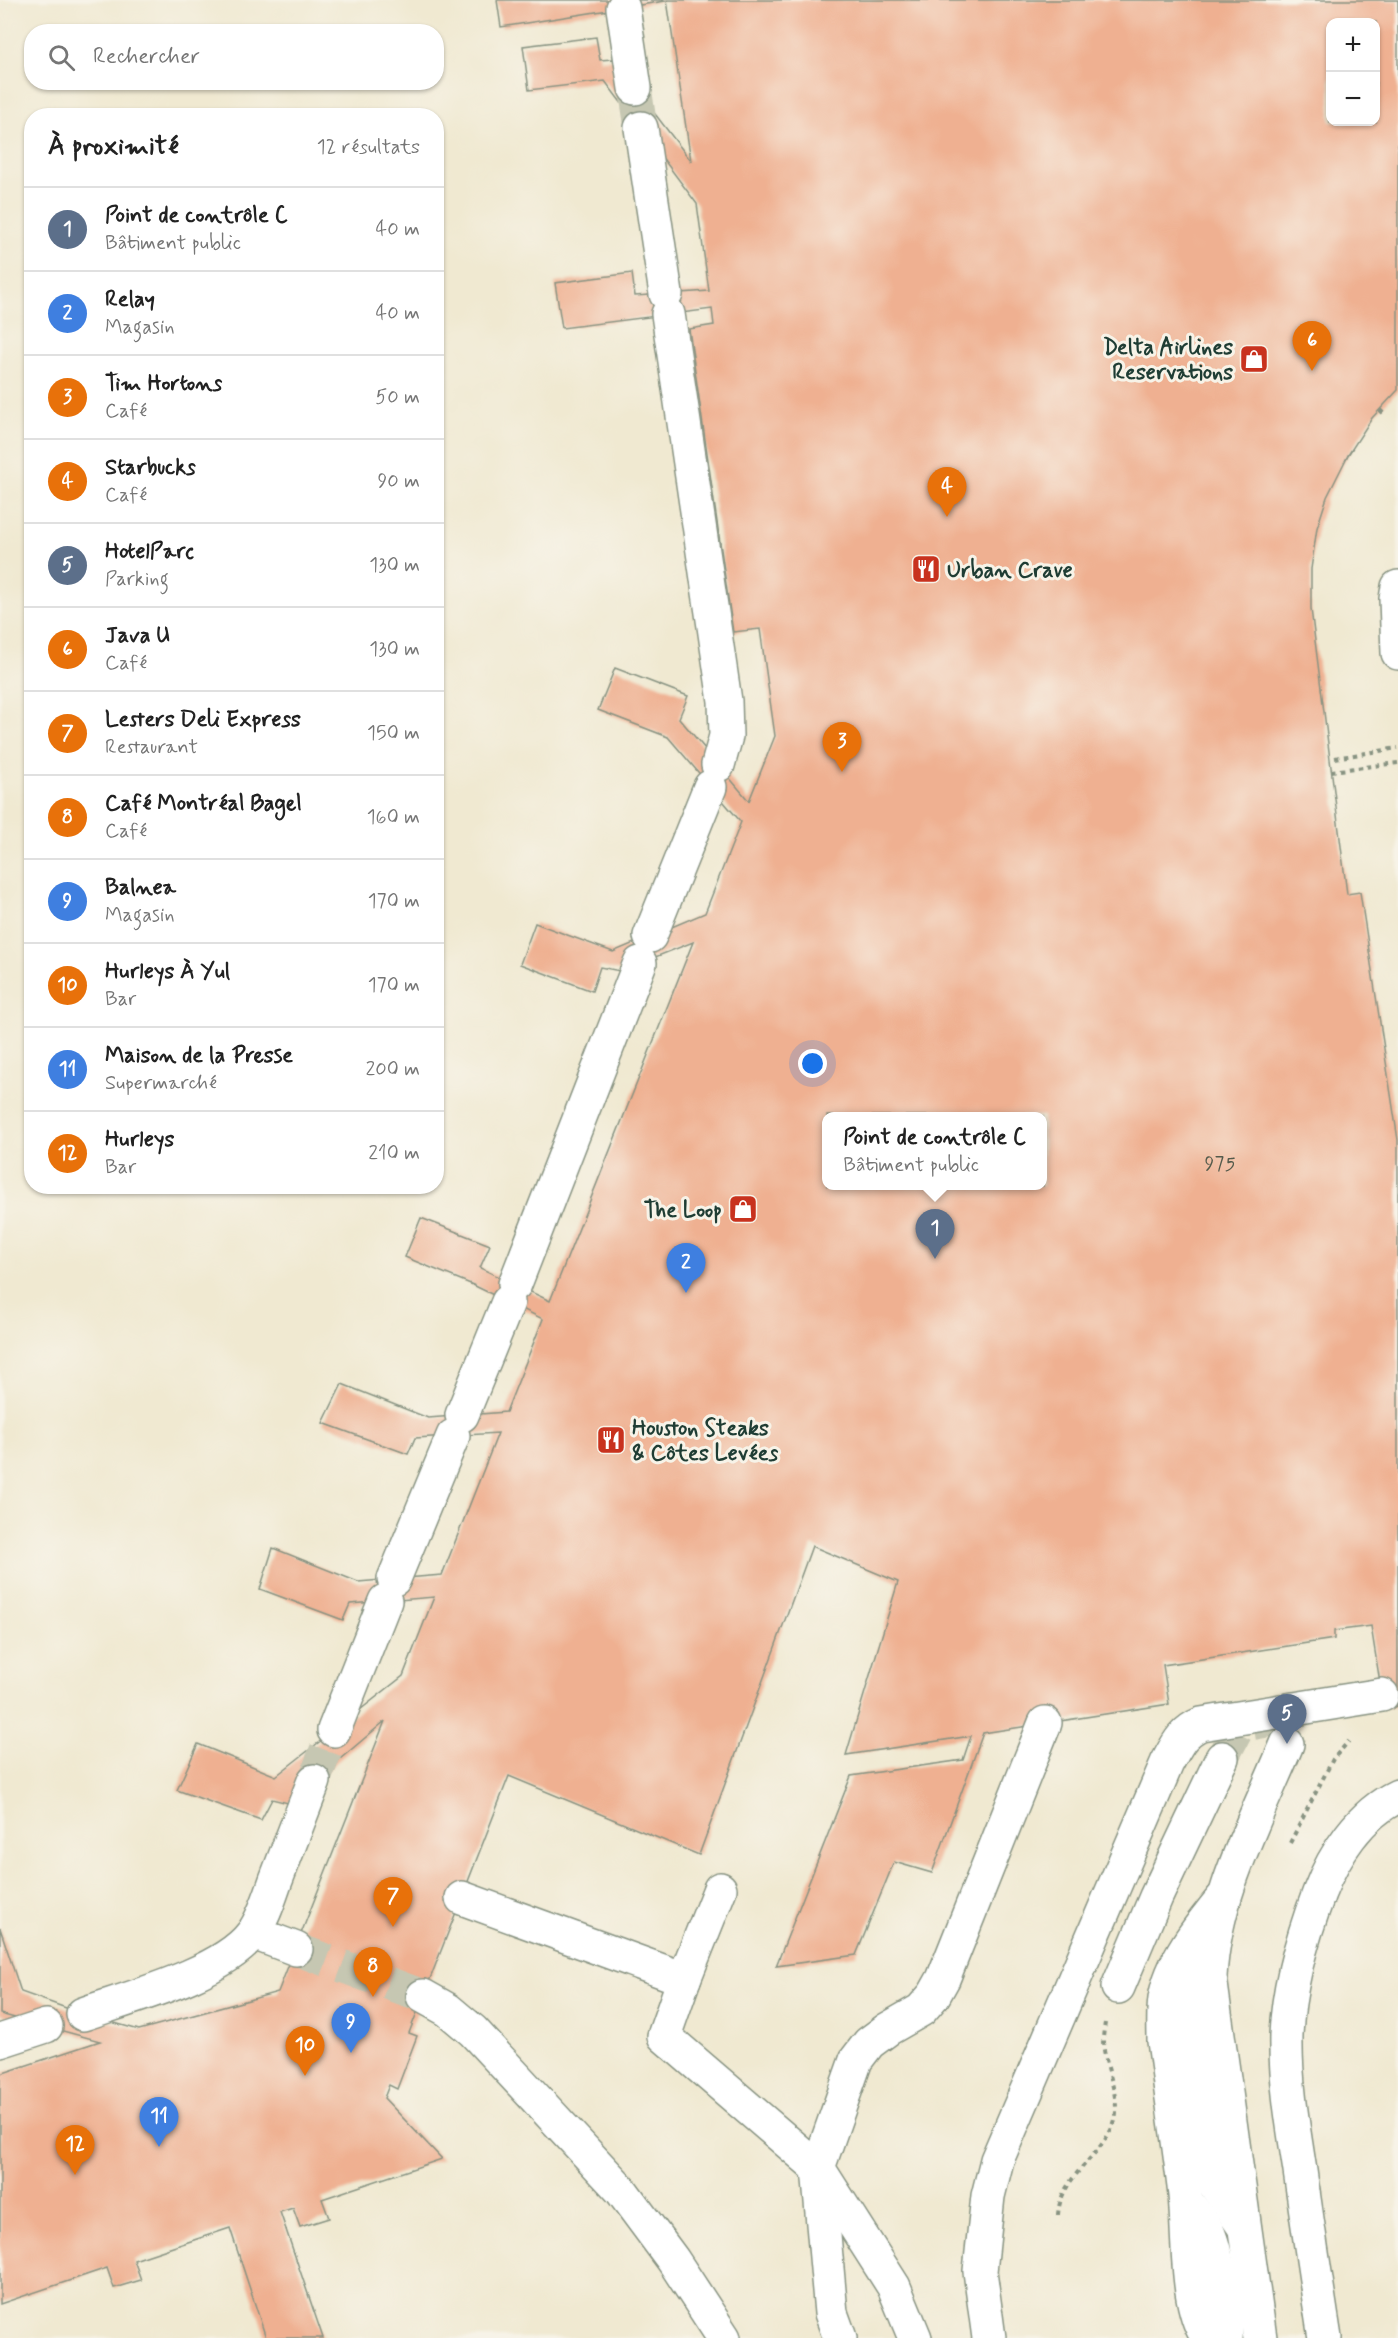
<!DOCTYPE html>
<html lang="fr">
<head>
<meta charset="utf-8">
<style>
	body { margin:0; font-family:Mynerve,sans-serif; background:#f2f2f2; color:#222 }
	.controls { position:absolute; right:18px; top:18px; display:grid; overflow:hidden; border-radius:12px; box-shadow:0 2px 4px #0004 }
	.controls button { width:54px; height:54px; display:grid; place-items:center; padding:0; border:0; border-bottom:2px solid #e0e0e0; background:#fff; color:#222; font:30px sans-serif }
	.you { position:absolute; left:813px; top:1064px; width:21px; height:21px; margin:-15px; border:4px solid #fff; border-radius:50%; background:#1a73e8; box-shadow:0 0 0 9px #1a73e833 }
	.badge { display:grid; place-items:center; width:39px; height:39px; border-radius:50%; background:#111827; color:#fff; font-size:20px; font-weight:700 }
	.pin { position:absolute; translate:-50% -50px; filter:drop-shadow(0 2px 3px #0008) }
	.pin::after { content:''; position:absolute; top:32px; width:21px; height:18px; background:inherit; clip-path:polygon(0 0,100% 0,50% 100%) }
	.popup { position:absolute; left:822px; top:1112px; width:225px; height:78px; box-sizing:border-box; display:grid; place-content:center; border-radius:12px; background:#fff; filter:drop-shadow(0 2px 4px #0005); font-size:20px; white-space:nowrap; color:#767676 }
	.popup b { font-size:22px; color:#222 }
	.popup::after { content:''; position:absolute; left:50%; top:100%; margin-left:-12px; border:12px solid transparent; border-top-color:#fff }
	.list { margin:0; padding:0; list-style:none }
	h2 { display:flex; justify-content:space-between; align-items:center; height:78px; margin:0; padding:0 24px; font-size:26px }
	h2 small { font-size:20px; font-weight:400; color:#767676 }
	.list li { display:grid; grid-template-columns:39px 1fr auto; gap:18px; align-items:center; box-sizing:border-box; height:84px; padding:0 24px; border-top:2px solid #e0e0e0 }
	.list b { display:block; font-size:22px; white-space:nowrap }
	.list p { margin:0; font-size:20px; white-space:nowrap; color:#767676 }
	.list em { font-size:20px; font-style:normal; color:#767676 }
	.icon { flex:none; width:33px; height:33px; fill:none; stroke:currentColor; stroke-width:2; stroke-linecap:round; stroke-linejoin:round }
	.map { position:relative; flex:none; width:1398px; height:2338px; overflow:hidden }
	.search { position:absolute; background:#fff; box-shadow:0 2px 4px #0004; left:24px; top:24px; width:420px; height:66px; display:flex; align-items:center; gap:15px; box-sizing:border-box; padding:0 21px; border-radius:24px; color:#767676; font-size:22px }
	.panel { position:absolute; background:#fff; box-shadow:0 2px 4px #0004; left:24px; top:108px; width:420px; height:1086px; border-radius:24px }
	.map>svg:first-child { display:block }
	.building { fill:#efb091; fill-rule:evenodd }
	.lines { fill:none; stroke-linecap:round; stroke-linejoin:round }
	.minor-tunnel { stroke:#c6c7b2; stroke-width:33; stroke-dasharray:33 16; stroke-linecap:butt }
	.minor-casing { stroke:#889382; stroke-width:36 }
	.path { stroke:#889382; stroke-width:4; stroke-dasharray:4.5 4.5; stroke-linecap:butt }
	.minor { stroke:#fff; stroke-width:33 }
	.labels { text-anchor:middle; stroke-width:6; stroke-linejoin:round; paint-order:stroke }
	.number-label { font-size:20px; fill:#535a4b }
	.poi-label { font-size:22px; font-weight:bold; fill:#1f3d34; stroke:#f7f3e8; text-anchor:end }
</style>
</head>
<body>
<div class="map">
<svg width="1398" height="2338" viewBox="0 0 1398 2338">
	<rect width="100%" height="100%" fill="#f7f3e8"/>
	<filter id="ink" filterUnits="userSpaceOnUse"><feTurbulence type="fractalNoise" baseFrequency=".0167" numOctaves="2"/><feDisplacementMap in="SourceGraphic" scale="12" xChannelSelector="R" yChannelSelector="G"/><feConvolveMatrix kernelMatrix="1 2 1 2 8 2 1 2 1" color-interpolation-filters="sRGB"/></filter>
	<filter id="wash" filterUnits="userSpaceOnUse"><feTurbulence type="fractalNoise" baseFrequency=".008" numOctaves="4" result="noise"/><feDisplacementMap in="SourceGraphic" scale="24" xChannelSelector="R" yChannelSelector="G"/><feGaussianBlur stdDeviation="1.35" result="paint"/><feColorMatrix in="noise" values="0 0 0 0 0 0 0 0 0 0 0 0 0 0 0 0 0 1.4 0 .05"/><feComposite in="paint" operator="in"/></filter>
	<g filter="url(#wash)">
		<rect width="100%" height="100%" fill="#f0e9d1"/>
		<g id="blocks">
			<!-- building -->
			<g class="building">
				<path d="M 497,0 L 665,0 L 665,1 L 501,27 Z"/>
				<path d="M 667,0 L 1398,0 L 1398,390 L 1372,418 L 1348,455 L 1327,497 L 1317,528 L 1311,569 L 1311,609 L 1347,894 L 1360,892 L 1398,1140 L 1398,1706 L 1384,1708 L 1371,1626 L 1334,1631 L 1334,1639 L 1163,1665 L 1169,1704 L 983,1733 L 932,1873 L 894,1862 L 856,1955 L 776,1966 L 851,1776 L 963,1760 L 971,1736 L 846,1755 L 898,1582 L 812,1546 L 699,1855 L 509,1776 L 409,2033 L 417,2036 L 397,2089 L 389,2085 L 384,2098 L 442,2159 L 322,2199 L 329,2218 L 300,2227 L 293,2208 L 280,2212 L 323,2338 L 266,2338 L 230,2228 L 134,2260 L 141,2280 L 114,2288 L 107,2268 L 0,2304 L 0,2074 L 100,2041 L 0,2014 L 0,1928 L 21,1992 L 83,2014 L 139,2030 L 278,1992 L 385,1721 L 288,1803 L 272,1799 L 261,1820 L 177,1790 L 198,1744 L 276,1776 L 403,1676 L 434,1597 L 350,1604 L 343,1620 L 260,1589 L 273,1548 L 358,1582 L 442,1575 L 498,1433 L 415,1438 L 408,1454 L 323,1423 L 342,1384 L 428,1418 L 506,1412 L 543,1319 L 473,1285 L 405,1257 L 421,1218 L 490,1245 L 480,1268 L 550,1301 L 693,942 L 620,971 L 600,967 L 592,991 L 520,964 L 535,923 L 613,952 L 705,913 L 741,822 L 668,737 L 598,710 L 615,668 L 688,696 L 679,718 L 749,801 L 775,736 L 760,629 L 733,632 L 689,329 L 714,325 L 712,309 L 562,328 L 555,283 L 632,273 L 635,296 L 709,291 L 697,204 L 605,81 L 529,90 L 523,46 L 596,37 L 600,60 L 613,59 L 691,161 ZM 1330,22 L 1376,22 L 1376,122 L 1330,122 ZM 827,1116 L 1043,1116 L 1043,1186 L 827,1186 Z"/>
			</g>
		</g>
	</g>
	<g filter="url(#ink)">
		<use href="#blocks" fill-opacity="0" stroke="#889382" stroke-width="1.5"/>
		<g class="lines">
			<!-- minor-tunnel -->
			<g class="minor-tunnel">
				<path d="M 635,88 L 641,128"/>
				<path d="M 1222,1758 L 1236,1732 L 1245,1725 L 1278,1719 L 1287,1723 L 1292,1729 L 1287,1744"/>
				<path d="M 314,1781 L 334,1730"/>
				<path d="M 296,1949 L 423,1996"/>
			</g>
			<!-- minor casing -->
			<g class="minor-casing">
				<g id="minor">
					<path d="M 623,8 L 635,88"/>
					<path d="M 641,128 L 666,294"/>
					<path d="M 668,314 L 725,701 L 726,736 L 718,765"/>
					<path d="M 1398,587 L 1396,599 L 1398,653"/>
					<path d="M 650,936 L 710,787"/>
					<path d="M 515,1284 L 640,963"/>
					<path d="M 462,1415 L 508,1302"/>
					<path d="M 394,1579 L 453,1436"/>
					<path d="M 334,1730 L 385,1601"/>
					<path d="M 462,1898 L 684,1979 L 664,2036 L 818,2168 L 894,2287 L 915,2338"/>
					<path d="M 254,1933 L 296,1949"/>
					<path d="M 1198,1971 L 1187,2006 L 1188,2025 L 1209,2176 L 1242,2224"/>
					<path d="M 684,1979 L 720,1889"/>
					<path d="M 1118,1987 L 1156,1897 L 1222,1758"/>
					<path d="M 423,1996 L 448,2010 L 473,2031 L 621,2190 L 673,2260 L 724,2338"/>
					<path d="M 83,2014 C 129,1998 223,1973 252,1934 C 263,1920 270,1897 276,1880 C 289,1847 301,1814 314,1781"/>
					<path d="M 0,2041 L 46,2026"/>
					<path d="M 1186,2201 C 1194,2211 1202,2221 1208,2232 C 1217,2251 1228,2317 1226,2338"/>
					<path d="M 840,2338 L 831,2313 L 818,2168 L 856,2060 L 869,2043 L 888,2029 L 921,2010 L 934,1995 L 943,1979 L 1045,1723"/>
					<path d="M 989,2338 L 980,2271 L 988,2196 L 997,2160 L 1167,1763 C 1177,1745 1182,1732 1201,1724 L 1382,1695"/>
					<path d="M 1208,2338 C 1185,2306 1189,2235 1185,2195 C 1179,2144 1171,2093 1164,2041 C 1164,2027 1163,2013 1165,1999 C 1171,1962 1199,1927 1222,1899"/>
					<path d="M 1260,2338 L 1210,1977 C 1214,1895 1256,1819 1287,1744"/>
					<path d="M 1325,2338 C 1316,2282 1308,2226 1300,2171 C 1293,2126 1285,2080 1286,2035 C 1288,1986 1302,1938 1319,1893 C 1334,1854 1360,1814 1398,1796"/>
				</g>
			</g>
			<!-- path -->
			<g class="path">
				<path d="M 1380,410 L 1385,415"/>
				<path d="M 1335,758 L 1398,748"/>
				<path d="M 1331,771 L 1398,763"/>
				<path d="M 1290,1843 L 1333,1759 L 1349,1741"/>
				<path d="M 1058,2215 C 1060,2176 1101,2158 1114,2123 C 1122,2100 1104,2065 1103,2041 C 1103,2035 1104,2029 1105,2023"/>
			</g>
			<!-- minor -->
			<use href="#minor" class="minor"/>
		</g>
	</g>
	<!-- icons -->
	<defs>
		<g id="shop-square" transform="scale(1.5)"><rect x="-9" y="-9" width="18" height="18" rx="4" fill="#c8321e" stroke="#f7f3e8"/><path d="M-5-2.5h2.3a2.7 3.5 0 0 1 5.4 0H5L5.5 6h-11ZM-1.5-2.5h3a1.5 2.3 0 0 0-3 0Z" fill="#fff"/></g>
		<g id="restaurant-square" transform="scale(1.5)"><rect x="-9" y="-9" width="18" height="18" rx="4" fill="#c8321e" stroke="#f7f3e8"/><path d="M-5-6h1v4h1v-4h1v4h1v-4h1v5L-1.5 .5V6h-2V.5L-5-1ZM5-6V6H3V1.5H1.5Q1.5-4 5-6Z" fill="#fff"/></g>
	</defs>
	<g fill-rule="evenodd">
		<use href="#shop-square" x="1254" y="359"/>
		<use href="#restaurant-square" x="926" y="569"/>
		<use href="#shop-square" x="743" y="1209"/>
		<use href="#restaurant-square" x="611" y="1440"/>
	</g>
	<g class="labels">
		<!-- number labels -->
		<g class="number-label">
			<text x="1220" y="1170">975</text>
		</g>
		<!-- poi labels -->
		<g class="poi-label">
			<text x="1233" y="354">Delta Airlines<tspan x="1233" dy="25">Reservations</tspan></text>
			<text x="947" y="577" text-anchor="start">Urban Crave</text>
			<text x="722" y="1217">The Loop</text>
			<text x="632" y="1435" text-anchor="start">Houston Steaks<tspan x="632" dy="25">&amp; Côtes Levées</tspan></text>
		</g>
	</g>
</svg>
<div class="controls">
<button>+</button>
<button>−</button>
</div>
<div class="you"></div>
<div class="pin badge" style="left:935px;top:1259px;background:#5c6f8a">1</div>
<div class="popup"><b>Point de contrôle C</b>Bâtiment public</div>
<div class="pin badge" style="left:686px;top:1293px;background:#3f7fe0">2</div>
<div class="pin badge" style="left:842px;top:772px;background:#e8710a">3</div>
<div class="pin badge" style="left:947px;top:517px;background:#e8710a">4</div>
<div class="pin badge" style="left:1287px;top:1744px;background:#5c6f8a">5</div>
<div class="pin badge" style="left:1312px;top:371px;background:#e8710a">6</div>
<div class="pin badge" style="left:393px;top:1927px;background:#e8710a">7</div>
<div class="pin badge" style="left:373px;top:1997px;background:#e8710a">8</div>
<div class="pin badge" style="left:351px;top:2053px;background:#3f7fe0">9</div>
<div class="pin badge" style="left:305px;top:2076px;background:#e8710a">10</div>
<div class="pin badge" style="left:159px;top:2147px;background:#3f7fe0">11</div>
<div class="pin badge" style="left:75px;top:2175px;background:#e8710a">12</div>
<div class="search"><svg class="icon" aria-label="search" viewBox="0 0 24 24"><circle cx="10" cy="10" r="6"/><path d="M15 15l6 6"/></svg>Rechercher</div>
<section class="panel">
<h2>À proximité<small>12 résultats</small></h2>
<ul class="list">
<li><span class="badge" style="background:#5c6f8a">1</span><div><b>Point de contrôle C</b><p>Bâtiment public</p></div><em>40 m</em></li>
<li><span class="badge" style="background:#3f7fe0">2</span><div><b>Relay</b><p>Magasin</p></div><em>40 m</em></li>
<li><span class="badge" style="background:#e8710a">3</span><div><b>Tim Hortons</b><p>Café</p></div><em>50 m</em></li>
<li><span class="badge" style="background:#e8710a">4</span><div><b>Starbucks</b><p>Café</p></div><em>90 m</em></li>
<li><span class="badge" style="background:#5c6f8a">5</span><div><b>HotelParc</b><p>Parking</p></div><em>130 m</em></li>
<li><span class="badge" style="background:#e8710a">6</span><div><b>Java U</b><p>Café</p></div><em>130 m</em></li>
<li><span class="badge" style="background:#e8710a">7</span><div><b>Lesters Deli Express</b><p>Restaurant</p></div><em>150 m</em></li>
<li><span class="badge" style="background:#e8710a">8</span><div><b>Café Montréal Bagel</b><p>Café</p></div><em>160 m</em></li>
<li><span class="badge" style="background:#3f7fe0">9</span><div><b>Balnea</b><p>Magasin</p></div><em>170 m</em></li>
<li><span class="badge" style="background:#e8710a">10</span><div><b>Hurleys À Yul</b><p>Bar</p></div><em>170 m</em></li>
<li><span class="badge" style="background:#3f7fe0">11</span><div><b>Maison de la Presse</b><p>Supermarché</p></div><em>200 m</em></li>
<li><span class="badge" style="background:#e8710a">12</span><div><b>Hurleys</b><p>Bar</p></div><em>210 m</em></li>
</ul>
</section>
</div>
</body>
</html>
